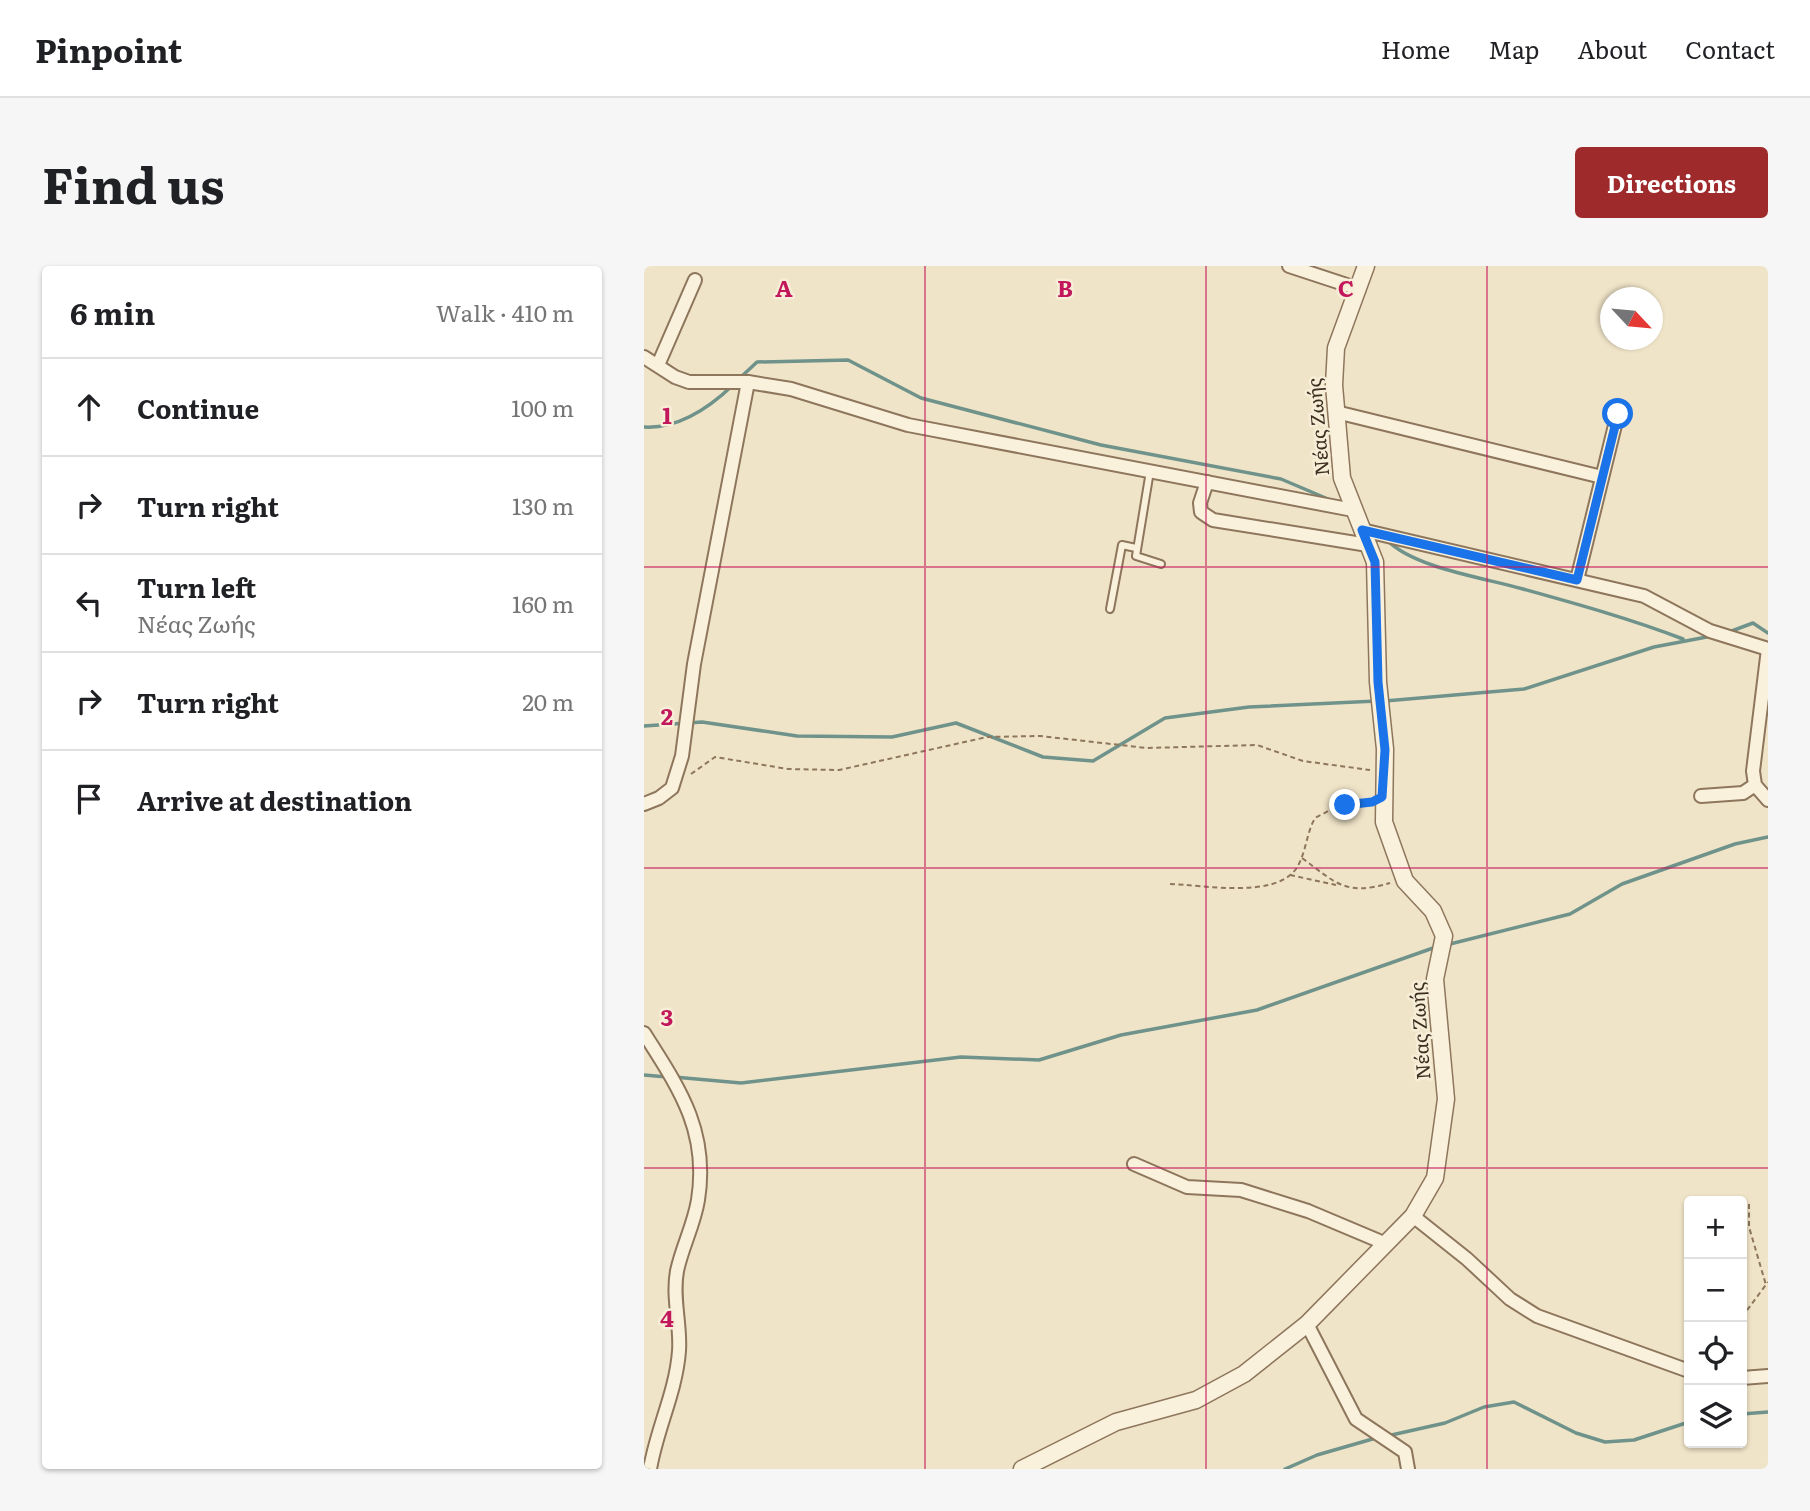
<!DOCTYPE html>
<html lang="en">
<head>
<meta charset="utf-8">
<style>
	body { margin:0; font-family:Literata,serif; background:#f6f6f6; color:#202124 }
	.controls { position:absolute; right:21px; bottom:21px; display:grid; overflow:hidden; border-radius:7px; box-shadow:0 2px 5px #0004 }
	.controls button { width:63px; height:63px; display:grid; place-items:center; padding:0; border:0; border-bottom:2px solid #e0e0e0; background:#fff; color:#202124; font:35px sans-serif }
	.compass { position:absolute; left:956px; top:21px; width:63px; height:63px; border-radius:50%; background:#fff; box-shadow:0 2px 5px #0004; rotate:116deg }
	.stop { position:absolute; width:21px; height:21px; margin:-16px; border:5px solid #1a73e8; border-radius:50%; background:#fff }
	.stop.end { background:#1a73e8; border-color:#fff; box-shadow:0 2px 7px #0008 }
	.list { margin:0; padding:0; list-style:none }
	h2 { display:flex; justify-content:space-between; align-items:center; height:91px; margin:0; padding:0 28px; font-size:30px }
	h2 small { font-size:23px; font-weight:400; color:#757577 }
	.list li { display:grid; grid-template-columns:46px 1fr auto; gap:21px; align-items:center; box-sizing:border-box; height:98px; padding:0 28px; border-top:2px solid #e0e0e0 }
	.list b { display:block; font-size:26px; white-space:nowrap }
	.list p { margin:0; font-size:23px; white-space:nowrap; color:#757577 }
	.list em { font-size:23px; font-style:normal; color:#757577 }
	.icon { flex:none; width:38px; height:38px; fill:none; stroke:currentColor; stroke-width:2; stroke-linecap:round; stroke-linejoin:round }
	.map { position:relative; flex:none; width:1124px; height:1203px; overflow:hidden; border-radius:7px }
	header { display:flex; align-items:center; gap:42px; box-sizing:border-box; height:98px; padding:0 35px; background:#fff; border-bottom:2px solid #e0e0e0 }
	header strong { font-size:33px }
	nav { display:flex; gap:38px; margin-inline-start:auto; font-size:24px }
	.intro { display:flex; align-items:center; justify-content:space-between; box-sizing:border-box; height:168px; padding:0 42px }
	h1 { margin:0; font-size:49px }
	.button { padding:18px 32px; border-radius:7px; background:#9e2a2b; color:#fff; font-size:24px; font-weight:700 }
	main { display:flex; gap:42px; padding:0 42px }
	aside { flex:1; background:#fff; border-radius:7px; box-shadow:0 2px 5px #0004 }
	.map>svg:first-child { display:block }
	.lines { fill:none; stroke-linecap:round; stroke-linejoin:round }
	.stream { stroke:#6f938a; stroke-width:3.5 }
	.service-casing { stroke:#8d765c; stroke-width:10 }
	.minor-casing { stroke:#8d765c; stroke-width:16 }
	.tertiary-casing { stroke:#8d765c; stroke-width:19 }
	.path { stroke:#8d765c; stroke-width:2; stroke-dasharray:5 3.5; stroke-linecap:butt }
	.service { stroke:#faf1dc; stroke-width:6 }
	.minor { stroke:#faf1dc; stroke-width:12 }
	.tertiary { stroke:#faf1dc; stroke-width:16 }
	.route { stroke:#1a73e8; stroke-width:9 }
	.grid { fill:none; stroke:#c2185b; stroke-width:2; stroke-opacity:0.55 }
	.labels { text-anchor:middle; stroke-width:5; stroke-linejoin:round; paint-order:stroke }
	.street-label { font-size:19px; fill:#3d2e20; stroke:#f7eed8 }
	.grid-label { font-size:23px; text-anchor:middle; font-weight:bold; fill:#c2185b; stroke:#f7eed8; stroke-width:5; stroke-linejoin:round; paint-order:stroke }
</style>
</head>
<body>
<header>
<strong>Pinpoint</strong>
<nav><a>Home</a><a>Map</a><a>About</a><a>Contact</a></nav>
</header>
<div class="intro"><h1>Find us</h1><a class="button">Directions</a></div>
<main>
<aside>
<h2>6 min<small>Walk · 410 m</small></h2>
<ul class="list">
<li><svg class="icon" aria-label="ahead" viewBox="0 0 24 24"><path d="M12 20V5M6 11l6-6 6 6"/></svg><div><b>Continue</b></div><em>100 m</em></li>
<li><svg class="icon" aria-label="right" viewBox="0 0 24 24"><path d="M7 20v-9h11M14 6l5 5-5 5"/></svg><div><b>Turn right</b></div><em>130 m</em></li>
<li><svg class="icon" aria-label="left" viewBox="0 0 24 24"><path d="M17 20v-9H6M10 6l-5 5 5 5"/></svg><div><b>Turn left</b><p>Νέας Ζωής</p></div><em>160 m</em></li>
<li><svg class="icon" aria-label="right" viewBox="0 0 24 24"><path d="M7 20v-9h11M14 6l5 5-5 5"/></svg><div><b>Turn right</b></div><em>20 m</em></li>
<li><svg class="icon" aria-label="arrive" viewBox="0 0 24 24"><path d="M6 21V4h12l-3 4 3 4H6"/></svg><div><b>Arrive at destination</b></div></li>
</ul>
</aside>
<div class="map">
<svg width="1124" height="1203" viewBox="0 0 1124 1203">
	<rect width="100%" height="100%" fill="#f0e4c8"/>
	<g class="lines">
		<!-- stream -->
		<g class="stream">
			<path d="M 97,111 L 113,96 L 204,94 L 277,132 L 457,179 L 637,213 L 684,233"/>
			<path d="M 0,161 C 35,163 65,142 89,119"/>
			<path d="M 743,274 C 770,302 841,312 879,323 C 933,338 987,353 1039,373"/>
			<path d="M 1085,366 L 1109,357 L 1124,367"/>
			<path d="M 741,435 L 880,423 L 1010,381 L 1068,370"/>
			<path d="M 0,460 L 58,456 L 153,470 L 248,471 L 312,457 L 399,491 L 449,495 L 521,452 L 605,441 L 733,435"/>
			<path d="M 802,679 L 926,648 L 978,618 L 1091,578 L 1124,571"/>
			<path d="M 0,809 L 23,811"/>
			<path d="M 30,811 L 97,817 L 317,791 L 395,794 L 477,769 L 613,744 L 792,681"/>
			<path d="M 1098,1148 L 1124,1146"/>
			<path d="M 743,1170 L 801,1157 L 840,1141 L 870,1136 L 932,1167 L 961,1176 L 990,1174 L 1045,1156"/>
			<path d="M 641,1203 L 673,1189 L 732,1172"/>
		</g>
		<!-- service casing -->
		<g class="service-casing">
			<g id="service">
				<path d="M 506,205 L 492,290 L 517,298"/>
				<path d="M 466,343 L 478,279 L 492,282"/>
			</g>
		</g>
		<!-- minor casing -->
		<g class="minor-casing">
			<g id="minor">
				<path d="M 645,0 L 715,23"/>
				<path d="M 0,91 L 31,111 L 45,116 L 104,116 L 147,123 L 264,159 L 709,244"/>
				<path d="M 14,99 L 51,14"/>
				<path d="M 692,146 L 958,211"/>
				<path d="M 563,216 L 556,237 L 557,246 L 569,254 L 724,279"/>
				<path d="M 718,264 L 1000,330 L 1066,365 L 1124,383"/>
				<path d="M 933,314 L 974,147"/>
				<path d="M 1124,383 L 1109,505 L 1111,519 L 1124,534"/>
				<path d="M 1057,530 L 1099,527 L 1111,519"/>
				<path d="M 0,538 L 15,532 L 28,522 L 38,490 L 50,398 L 104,116"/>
				<path d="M 0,767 C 35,822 65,865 54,934 C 50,959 38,981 33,1005 C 28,1032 37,1059 35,1085 C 32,1126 13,1162 6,1203"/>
				<path d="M 490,898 L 543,921 L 597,924 L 664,945 L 740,977"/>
				<path d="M 769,950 L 823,993 L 866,1033 L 893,1050 L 1045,1105"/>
				<path d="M 663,1058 L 712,1153 L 761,1186 L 764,1203"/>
				<path d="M 1098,1112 L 1124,1110"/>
			</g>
		</g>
		<!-- tertiary casing -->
		<g class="tertiary-casing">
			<path id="tertiary" d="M 378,1203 L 472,1156 L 552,1134 L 600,1108 L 663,1058 L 769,950 L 791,912 L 802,833 L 791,713 L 800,670 L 789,645 L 761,615 L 740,556 L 741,483 L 734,416 L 731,296 L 698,212 L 690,119 L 692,82 L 722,0"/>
		</g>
		<!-- path -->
		<g class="path">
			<path d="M 47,508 L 71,491 L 144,503 L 195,504 L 343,471 L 396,470 L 503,482 L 613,479 L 659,495 L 726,504"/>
			<path d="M 658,592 C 693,618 702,630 746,617"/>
			<path d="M 646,609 L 692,619"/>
			<path d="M 526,618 C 559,619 630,633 652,603 C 662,588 662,568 671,552 L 692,541 L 726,537"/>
			<path d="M 1105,938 L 1105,961 L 1122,1019"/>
			<path d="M 1098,1051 L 1124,1016"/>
		</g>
		<!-- service -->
		<use href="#service" class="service"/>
		<!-- minor -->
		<use href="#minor" class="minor"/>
		<!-- tertiary -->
		<use href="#tertiary" class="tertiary"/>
	</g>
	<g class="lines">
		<!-- route -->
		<path class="route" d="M 701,539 L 728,536 L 738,531 L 741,484 L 734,416 L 731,296 L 718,264 L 933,314 L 974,148"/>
	</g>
	<!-- grid -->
	<path class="grid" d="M 281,0 L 281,1203M 562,0 L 562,1203M 843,0 L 843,1203M 0,301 L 1124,301M 0,602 L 1124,602M 0,902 L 1124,902"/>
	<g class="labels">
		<!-- street labels -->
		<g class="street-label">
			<text transform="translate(674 161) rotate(-95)" y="7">Νέας Ζωής</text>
			<text transform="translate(776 765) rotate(-94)" y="7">Νέας Ζωής</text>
		</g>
	</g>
	<g class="grid-label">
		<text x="140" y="31">A</text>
		<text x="421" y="31">B</text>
		<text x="702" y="31">C</text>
		<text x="23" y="158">1</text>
		<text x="23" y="459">2</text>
		<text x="23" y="760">3</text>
		<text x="23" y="1061">4</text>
	</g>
</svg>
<div class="controls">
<button>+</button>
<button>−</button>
<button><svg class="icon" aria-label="locate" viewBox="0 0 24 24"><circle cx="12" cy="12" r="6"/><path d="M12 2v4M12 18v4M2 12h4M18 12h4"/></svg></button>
<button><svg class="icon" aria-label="layers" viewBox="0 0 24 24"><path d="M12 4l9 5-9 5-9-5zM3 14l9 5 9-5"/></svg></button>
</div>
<svg class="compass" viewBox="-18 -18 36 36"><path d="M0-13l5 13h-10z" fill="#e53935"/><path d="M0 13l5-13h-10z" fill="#757577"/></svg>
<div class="stop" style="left:974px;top:148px"></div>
<div class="stop end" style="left:701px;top:539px"></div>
</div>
</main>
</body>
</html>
